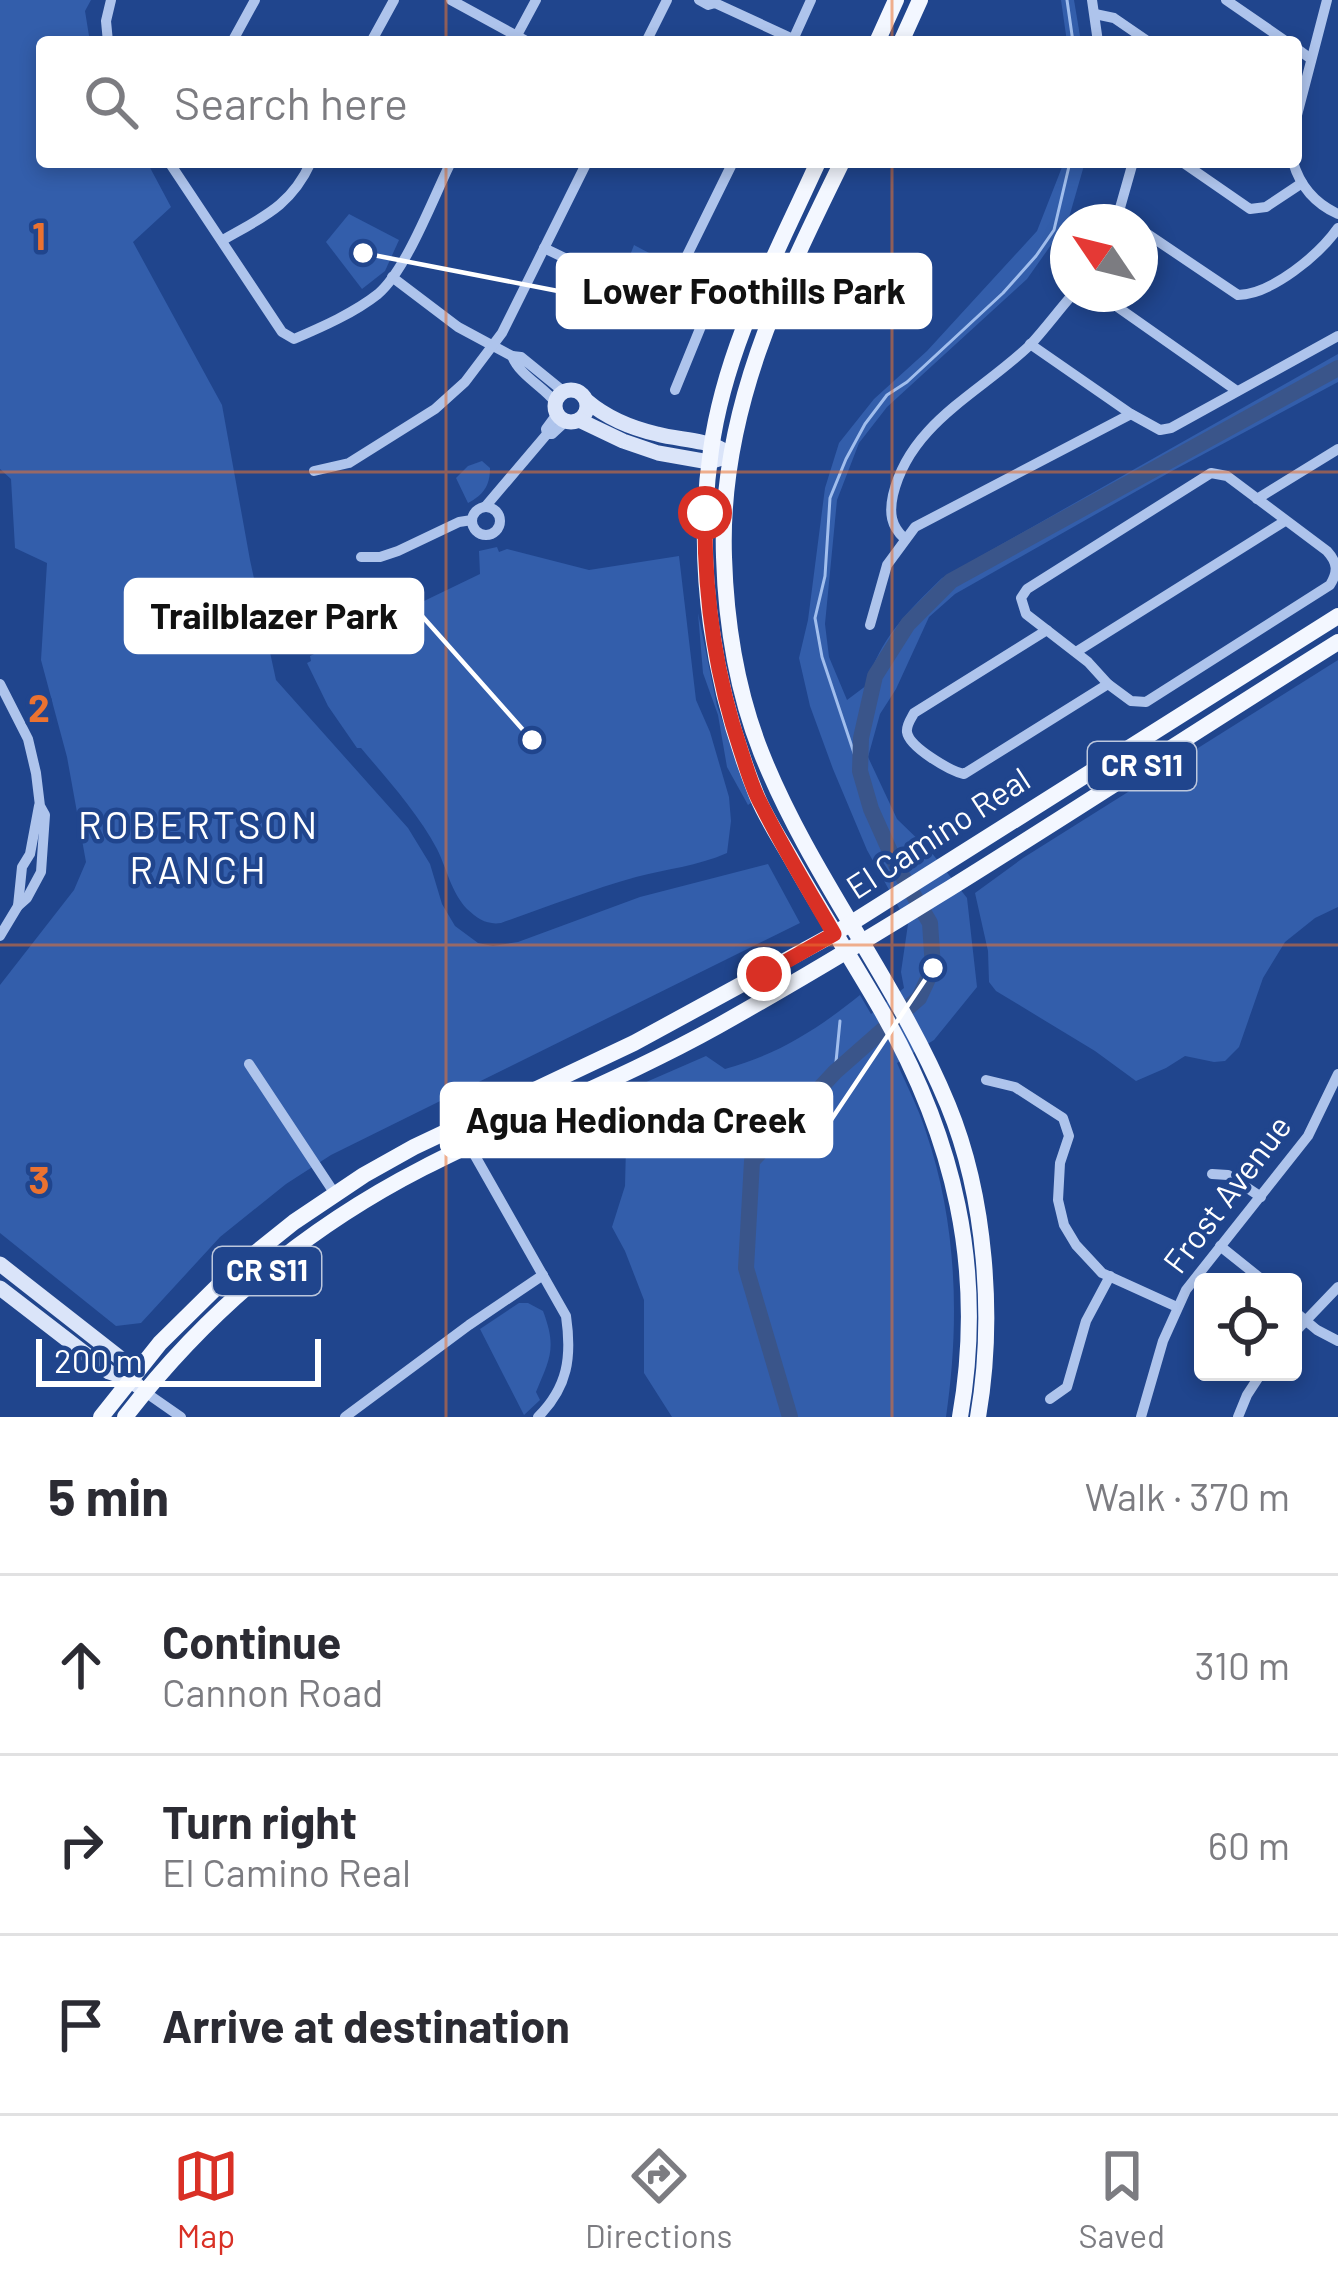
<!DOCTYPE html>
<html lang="en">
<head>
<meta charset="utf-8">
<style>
	body { margin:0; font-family:Barlow,sans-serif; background:#f7f7f7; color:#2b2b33 }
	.controls { position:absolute; right:36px; bottom:36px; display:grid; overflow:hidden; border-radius:12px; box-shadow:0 6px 18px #0003 }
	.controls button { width:108px; height:108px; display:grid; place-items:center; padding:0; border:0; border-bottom:3px solid #e1e1e2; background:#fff; color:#2b2b33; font:60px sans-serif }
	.compass { position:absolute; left:1050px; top:204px; width:108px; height:108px; border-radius:50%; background:#fff; box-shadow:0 6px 18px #0003; rotate:305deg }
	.scale { position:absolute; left:36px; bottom:30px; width:285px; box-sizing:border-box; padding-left:12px; border:6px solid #fff; border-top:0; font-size:33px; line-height:42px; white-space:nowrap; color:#fff; -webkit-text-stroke:9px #20458d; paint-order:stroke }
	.stop { position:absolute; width:36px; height:36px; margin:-27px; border:9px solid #d93025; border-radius:50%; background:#fff }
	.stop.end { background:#d93025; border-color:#fff; box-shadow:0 3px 12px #0008 }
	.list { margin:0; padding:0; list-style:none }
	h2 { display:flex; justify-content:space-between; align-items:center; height:156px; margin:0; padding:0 48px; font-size:51px }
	h2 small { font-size:39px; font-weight:400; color:#7c7c81 }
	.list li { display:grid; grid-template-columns:78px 1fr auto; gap:36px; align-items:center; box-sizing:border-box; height:180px; padding:0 48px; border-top:3px solid #e1e1e2 }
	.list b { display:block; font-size:45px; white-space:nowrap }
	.list p { margin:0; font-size:39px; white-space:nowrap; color:#7c7c81 }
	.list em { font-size:39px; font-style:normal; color:#7c7c81 }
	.icon { flex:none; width:66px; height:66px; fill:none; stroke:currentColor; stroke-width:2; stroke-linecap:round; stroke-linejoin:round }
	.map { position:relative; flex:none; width:1338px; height:1417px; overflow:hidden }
	.search { position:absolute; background:#fff; box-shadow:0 6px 18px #0003; left:36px; right:36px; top:36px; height:132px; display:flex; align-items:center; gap:30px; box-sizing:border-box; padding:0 42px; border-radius:12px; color:#7c7c81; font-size:45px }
	.sheet { height:696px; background:#fff }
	nav { display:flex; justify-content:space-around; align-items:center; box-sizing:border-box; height:168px; border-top:3px solid #e1e1e2; background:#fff; font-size:33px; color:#7c7c81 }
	nav a { display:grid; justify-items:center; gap:6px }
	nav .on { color:#d93025 }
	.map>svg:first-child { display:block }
	.green { fill:#335eab }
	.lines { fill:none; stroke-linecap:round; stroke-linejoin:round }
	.stream { stroke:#a1beed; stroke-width:3 }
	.river { stroke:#3a558a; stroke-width:16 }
	.street { stroke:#aec4ec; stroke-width:10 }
	.secondary { stroke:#dae4f9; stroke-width:15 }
	.primary { stroke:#f3f7ff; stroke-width:16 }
	.route { stroke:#d93025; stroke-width:15 }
	.grid { fill:none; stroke:#eb7230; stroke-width:3; stroke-opacity:0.55 }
	.labels { text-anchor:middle; stroke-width:9; stroke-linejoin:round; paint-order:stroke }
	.shield { fill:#20458d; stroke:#bcc7dd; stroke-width:3 }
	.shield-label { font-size:30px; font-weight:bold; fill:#fff }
	.street-label { font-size:33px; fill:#fff; stroke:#20458d }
	.quarter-label { font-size:39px; letter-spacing:3px; fill:#fff; stroke:#20458d }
	.grid-label { font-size:39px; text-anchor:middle; font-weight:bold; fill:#eb7230; stroke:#20458d; stroke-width:9; stroke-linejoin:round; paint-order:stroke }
	.leader { fill:none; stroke:#fff; stroke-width:4.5 }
	.callout-dot { fill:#fff; stroke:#20458d; stroke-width:4.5 }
	.callout { fill:#fff; stroke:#fff; stroke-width:4.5 }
	.callout-label { font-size:36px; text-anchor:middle; font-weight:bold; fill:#111 }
</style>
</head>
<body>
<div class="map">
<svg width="1338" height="1417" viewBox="0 0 1338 1417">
	<rect width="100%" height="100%" fill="#20458d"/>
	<!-- green -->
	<g class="green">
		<path d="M 0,0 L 91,0 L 85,11 L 90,42 L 42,42 L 42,162 L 147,162 L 171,207 L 133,242 L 222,405 L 250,560 L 276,680 L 408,828 L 430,864 L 442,904 L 455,926 L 478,943 L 493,946 L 518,942 L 640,897 L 768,864 L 800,923 L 331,1155 L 286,1184 L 220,1237 L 141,1323 L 116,1326 L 0,1233 L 0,985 L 74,890 L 86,862 L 67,757 L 41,660 L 47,563 L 15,548 L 11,479 L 0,469 Z"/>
		<path d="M 1061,0 L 1074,0 L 1081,42 L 1067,42 Z"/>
		<path d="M 1064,162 L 1085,162 L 1068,221 L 1027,279 L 887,407 L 859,443 L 837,500 L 825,624 L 829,657 L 847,700 L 867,685 C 878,640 910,609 942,578 L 1338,354 L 1338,382 L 1172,471 L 955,594 L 929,617 L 896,689 L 880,714 L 868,757 L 897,819 L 931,852 L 967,898 L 977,987 L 934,1040 L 897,1063 C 907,1086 919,1109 926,1132 C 957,1223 960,1322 946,1417 L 672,1417 L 644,1373 L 644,1300 L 625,1251 L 612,1227 L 625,1186 L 626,1146 L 644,1083 L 706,1056 L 725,1069 C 777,1055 818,1029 860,995 L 871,1014 L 904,988 L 901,972 L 908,924 L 867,850 L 833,769 L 810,706 L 799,658 L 808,620 L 825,488 L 839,443 L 874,399 L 927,351 L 1037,231 Z"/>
		<path d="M 349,214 L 399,240 L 385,271 L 362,289 L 326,242 Z"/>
		<path d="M 634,245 L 670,264 L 671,268 L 665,280 L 656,283 L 624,271 Z"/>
		<path d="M 482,461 L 490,468 C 490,486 483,495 468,503 L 456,478 L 468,466 Z"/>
		<path d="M 497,547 L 499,552 L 507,549 L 589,570 L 679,556 L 696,700 L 710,732 L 729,797 L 731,821 L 727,853 C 698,866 666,869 636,877 C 590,890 546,907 501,923 C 487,925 478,919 467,909 C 451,892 447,869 437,849 C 418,813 387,779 361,748 L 357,748 L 328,706 L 307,663 L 311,661 L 310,656 L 480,574 L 479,551 Z"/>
		<path d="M 698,613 L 717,706 L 752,802 L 748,805 L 727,767 L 718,715 L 703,673 Z"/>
		<path d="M 1338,660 L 1338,907 L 1315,918 L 1285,942 L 1263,978 L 1239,1047 L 1225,1061 L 1214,1062 L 1185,1056 L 1166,1068 L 1136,1081 L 1095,1051 L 996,991 L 989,982 L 988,951 L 975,893 L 1023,858 Z"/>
		<path d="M 519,1303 L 528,1303 L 543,1311 C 557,1348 550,1358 536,1392 L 540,1400 L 524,1415 L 480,1329 Z"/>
	</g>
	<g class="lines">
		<!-- stream -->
		<g class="stream">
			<path d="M 1067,0 L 1073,42"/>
			<path d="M 860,771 L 822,657 L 815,618 L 825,576 L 830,498 L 846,459 L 865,424 L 887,395 L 907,382 L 1003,293 L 1036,256 L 1054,230 L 1070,162"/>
			<path d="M 835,1072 L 840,1021"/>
		</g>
		<!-- river -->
		<path class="river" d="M 790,1417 L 746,1268 L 752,1161 L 835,1072 L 919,998 L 933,968 L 930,923 L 897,867 L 871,809 L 860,771 L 861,738 L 875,676 L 908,624 L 951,581 L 1338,368"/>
		<!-- street -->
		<g class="street">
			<path d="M 451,0 L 528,42"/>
			<path d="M 699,0 L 708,5 L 715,3 L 793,39"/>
			<path d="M 1092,0 L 1098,42"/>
			<path d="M 1226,0 L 1287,42"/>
			<path d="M 1095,14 L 1114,18 L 1149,42"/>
			<path d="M 515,39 L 536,0"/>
			<path d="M 108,42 L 106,21 L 111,0"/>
			<path d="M 232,42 L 255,0"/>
			<path d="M 371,42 L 394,0"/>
			<path d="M 646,42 L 667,0"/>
			<path d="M 792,42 L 811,0"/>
			<path d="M 1296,48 L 1311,59"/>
			<path d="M 1296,119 L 1327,0"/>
			<path d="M 169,162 L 282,332 L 294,339 C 322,327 354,313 378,294 C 407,269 433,198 451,162"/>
			<path d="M 1182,162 L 1250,209 L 1266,207 L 1302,183"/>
			<path d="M 1293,162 C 1300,186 1316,204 1338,214"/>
			<path d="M 1116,222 L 1133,162"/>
			<path d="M 1140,229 L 1238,295 C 1272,294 1319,255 1338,228"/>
			<path d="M 223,240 C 263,217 291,206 311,162"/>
			<path d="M 544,248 L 602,276 L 639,283 L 706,314 L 675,390"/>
			<path d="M 392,277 L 458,327 L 512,356"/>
			<path d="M 1099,294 L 1237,391"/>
			<path d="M 667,296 L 733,162"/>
			<path d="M 706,314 L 713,296"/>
			<path d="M 1030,344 L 1131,414 L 1160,430 L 1171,428 L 1338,336"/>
			<path d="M 556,403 C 543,386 520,376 512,356 L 521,357 L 564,392"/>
			<path d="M 547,434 L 552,434 L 565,422"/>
			<path d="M 314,471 L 349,463 L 435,409 L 465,382 L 502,333 L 587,162"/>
			<path d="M 1211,473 L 1227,476 L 1327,551 C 1338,563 1338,572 1330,585 L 1146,702 L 1131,701 L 1108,684 L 1088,662 L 1026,614 L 1021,598 L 1027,589 Z"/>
			<path d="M 1257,499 L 1338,449"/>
			<path d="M 485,507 L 547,434 L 546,429 L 557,414"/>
			<circle cx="486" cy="521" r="14"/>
			<path d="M 904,538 C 891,526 889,513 893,495 C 910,423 980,393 1030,345 C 1045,329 1058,311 1073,294"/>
			<path d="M 361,557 L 380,557 L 398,551 L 459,522 L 472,520"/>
			<path d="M 870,625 L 887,565 L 915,527 L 1131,414"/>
			<path d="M 1047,630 L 914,713 C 911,719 906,725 907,732 C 909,747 950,771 964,774 L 1108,684"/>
			<path d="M 1076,652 L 1285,521"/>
			<path d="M 0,684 L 28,739 L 36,773 L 40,806 L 45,815 L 41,872 L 27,898 L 18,906 L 0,936"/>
			<path d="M 18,906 L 22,867 L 30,854 L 39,806"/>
			<path d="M 249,1064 L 335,1194"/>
			<path d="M 986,1080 L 1015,1087 L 1063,1118 L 1069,1136 L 1060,1163 L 1058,1200 L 1064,1225 L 1076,1245 L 1102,1273 L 1177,1307"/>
			<path d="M 470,1147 L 566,1316 C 572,1357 568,1387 538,1417"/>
			<path d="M 1212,1174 L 1228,1175 L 1261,1197"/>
			<path d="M 1220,1246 L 1265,1282"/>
			<path d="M 1293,1310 L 1317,1330 L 1338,1341"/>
			<path d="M 1293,1334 L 1338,1287"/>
			<path d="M 145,1392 L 181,1417"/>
			<path d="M 1050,1399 L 1067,1387 L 1086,1321 L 1110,1276"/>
			<path d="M 345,1417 L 469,1325 L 543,1275"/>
			<path d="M 1141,1417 L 1163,1341 L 1186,1290 L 1308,1136 L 1338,1074"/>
			<path d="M 1238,1417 L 1247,1395 L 1262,1372"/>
		</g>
		<!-- secondary -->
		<g class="secondary">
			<circle cx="571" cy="406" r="16"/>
			<path d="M 587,401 C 607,418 631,428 657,434 C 679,440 703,439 723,450"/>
			<path d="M 579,420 L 623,441 L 658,453 L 709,462 L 731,455"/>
			<path d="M 0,1264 L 120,1358 L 129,1379"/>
			<path d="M 0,1288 L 109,1372 L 129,1379 L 138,1386"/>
		</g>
		<!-- primary -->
		<g class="primary">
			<path d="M 877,42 L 896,0"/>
			<path d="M 901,42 L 920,0"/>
			<path d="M 818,162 C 776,255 725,347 711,450 C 694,567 713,687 757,796 C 766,818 780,839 792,860 C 820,910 851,958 880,1008 C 954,1136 986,1269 960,1417"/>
			<path d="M 842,162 C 780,288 719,413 724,557 C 726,623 737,691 761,752 C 810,876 897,981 948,1105 C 986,1197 995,1319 978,1417"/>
			<path d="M 101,1417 L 160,1343 L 234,1270 L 294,1222 L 364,1175 L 414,1147 L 634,1043 L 834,934 L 1338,616"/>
			<path d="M 125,1417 C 205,1313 306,1228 423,1168 C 520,1118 623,1079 718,1026 C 930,907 1132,771 1338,642"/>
		</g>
	</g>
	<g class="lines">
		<!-- route -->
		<path class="route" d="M 705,513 C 704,595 715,674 741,751 C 747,769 752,788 761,804 C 783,848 809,891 834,934 L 764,974"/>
	</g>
	<!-- grid -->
	<path class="grid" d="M 446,0 L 446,42M 892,0 L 892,42M 446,162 L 446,1417M 892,162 L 892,1417M 0,472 L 1338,472M 0,945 L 1338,945"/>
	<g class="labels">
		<!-- shield labels -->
		<g class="shield">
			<rect x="1088" y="742" width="108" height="48" rx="9"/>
			<rect x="213" y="1247" width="108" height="48" rx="9"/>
		</g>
		<g class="shield-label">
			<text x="1142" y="776">CR S11</text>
			<text x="267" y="1281">CR S11</text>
		</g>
		<!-- street labels -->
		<g class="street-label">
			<text transform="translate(938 833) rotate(-33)" y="12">El Camino Real</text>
			<text transform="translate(1227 1194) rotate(-53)" y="12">Frost Avenue</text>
		</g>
		<!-- quarter labels -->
		<g class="quarter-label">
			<text x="199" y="839">ROBERTSON<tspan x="199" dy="45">RANCH</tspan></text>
		</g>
	</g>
	<g class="grid-label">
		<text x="39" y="250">1</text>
		<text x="39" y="722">2</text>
		<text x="39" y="1194">3</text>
	</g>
	<!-- callouts -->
	<path class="leader" d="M363 253L558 291M532 740L422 616M933 968L831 1120"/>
	<g class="callout-dot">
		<circle cx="363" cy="253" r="12"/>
		<circle cx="532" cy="740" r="12"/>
		<circle cx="933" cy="968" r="12"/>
	</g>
	<g class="callout">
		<rect x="558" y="255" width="372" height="72" rx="12"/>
		<rect x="126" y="580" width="296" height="72" rx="12"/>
		<rect x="442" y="1084" width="389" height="72" rx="12"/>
	</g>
	<g class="callout-label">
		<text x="744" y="304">Lower Foothills Park</text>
		<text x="274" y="629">Trailblazer Park</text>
		<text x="636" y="1133">Agua Hedionda Creek</text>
	</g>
</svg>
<div class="controls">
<button><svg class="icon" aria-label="locate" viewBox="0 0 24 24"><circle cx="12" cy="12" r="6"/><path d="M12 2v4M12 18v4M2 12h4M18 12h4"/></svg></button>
</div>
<svg class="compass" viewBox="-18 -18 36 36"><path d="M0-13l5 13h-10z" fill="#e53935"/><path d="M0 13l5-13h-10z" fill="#7c7c81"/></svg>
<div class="scale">200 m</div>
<div class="stop" style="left:705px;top:513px"></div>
<div class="stop end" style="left:764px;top:974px"></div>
<div class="search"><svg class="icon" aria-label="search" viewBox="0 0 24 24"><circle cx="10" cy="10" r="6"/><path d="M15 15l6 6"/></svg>Search here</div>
</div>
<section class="sheet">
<h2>5 min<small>Walk · 370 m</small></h2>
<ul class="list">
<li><svg class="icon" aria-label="ahead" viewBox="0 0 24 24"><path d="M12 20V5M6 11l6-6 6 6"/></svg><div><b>Continue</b><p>Cannon Road</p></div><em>310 m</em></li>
<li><svg class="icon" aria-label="right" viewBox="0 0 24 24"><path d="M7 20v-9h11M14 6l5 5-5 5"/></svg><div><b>Turn right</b><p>El Camino Real</p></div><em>60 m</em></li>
<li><svg class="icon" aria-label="arrive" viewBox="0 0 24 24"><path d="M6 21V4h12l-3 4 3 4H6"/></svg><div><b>Arrive at destination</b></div></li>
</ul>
</section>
<nav>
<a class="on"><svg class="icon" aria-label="map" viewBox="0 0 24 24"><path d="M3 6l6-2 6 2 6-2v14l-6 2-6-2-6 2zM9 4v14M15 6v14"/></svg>Map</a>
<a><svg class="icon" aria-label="directions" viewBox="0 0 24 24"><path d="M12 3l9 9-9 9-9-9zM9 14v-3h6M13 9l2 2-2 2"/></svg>Directions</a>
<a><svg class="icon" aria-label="saved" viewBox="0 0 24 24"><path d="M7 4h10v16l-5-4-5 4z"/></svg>Saved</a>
</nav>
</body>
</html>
